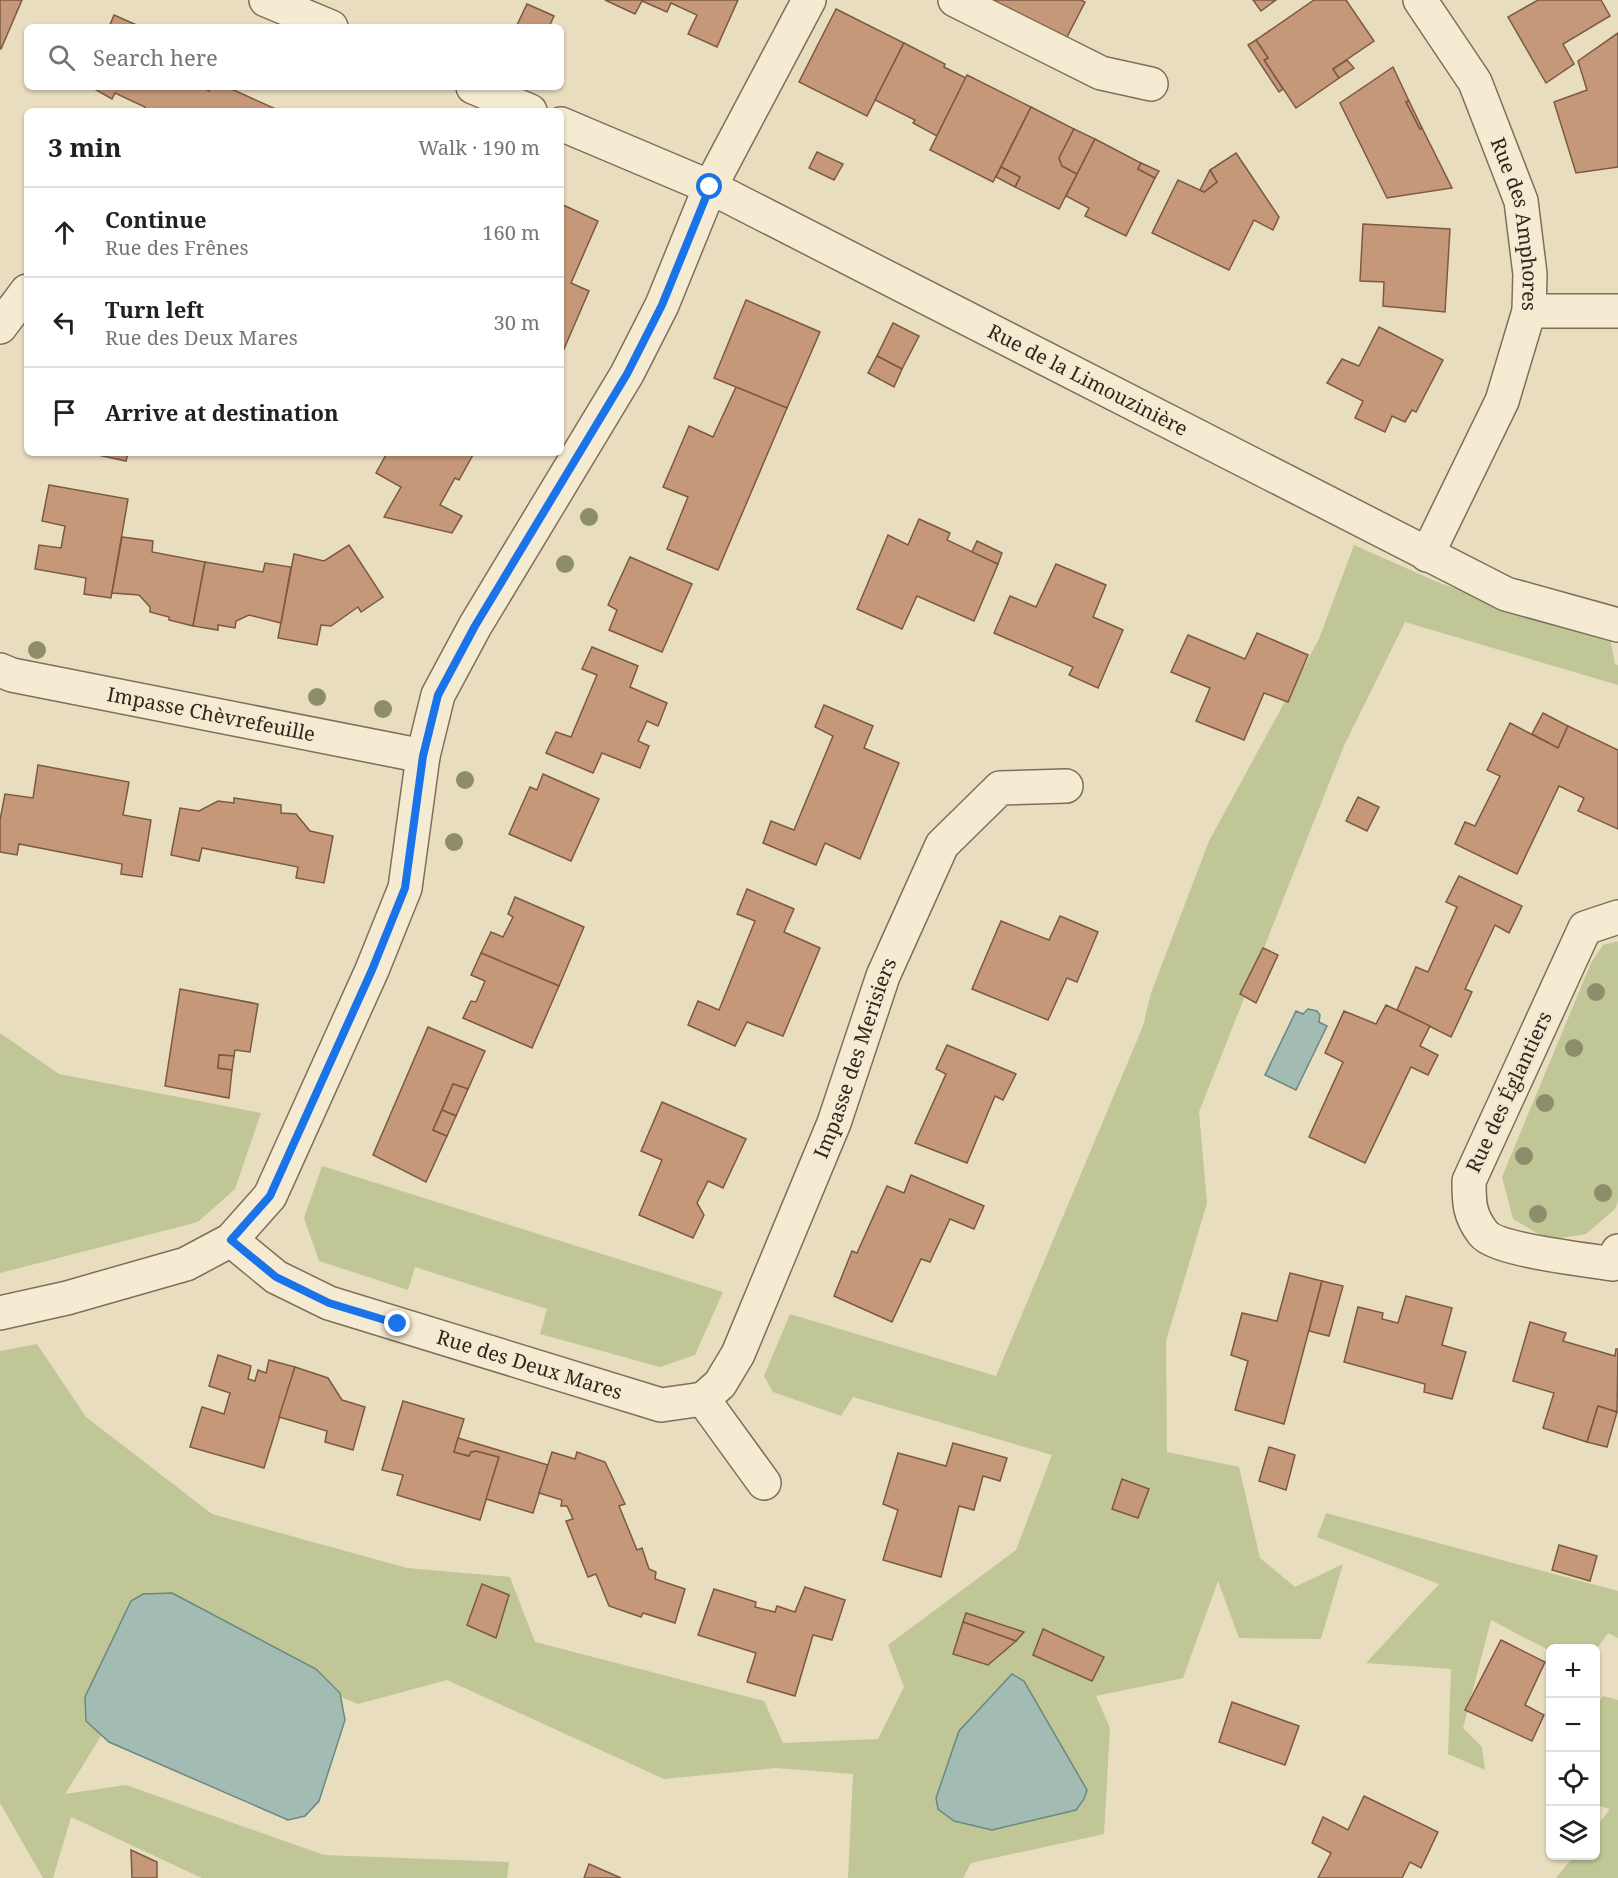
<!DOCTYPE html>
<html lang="en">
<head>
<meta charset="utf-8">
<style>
	body { margin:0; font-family:"Noto Serif",serif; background:#f2f2f2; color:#202124 }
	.controls { position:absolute; right:18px; bottom:18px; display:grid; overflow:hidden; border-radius:9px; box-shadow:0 2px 4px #0004 }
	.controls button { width:54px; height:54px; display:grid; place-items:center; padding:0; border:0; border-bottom:2px solid #e0e0e0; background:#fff; color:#202124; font:30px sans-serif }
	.stop { position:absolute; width:18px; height:18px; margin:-14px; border:4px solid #1a73e8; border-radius:50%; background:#fff }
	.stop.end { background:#1a73e8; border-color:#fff; box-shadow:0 2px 6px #0008 }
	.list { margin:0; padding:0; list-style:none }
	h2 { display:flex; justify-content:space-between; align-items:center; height:78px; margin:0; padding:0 24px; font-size:26px }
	h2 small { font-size:20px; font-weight:400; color:#757577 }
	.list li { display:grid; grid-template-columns:39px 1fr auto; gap:18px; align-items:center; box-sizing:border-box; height:90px; padding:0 24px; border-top:2px solid #e0e0e0 }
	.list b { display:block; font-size:22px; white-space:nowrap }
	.list p { margin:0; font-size:20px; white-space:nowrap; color:#757577 }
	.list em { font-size:20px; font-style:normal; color:#757577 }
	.icon { flex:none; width:33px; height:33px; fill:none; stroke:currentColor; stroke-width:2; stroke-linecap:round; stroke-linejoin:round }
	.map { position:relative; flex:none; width:1618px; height:1878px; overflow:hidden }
	.search { position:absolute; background:#fff; box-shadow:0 2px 4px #0004; left:24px; top:24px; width:540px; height:66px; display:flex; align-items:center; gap:15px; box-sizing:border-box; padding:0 21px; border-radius:9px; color:#757577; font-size:22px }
	.panel { position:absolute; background:#fff; box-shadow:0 2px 4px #0004; left:24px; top:108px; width:540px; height:348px; border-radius:9px }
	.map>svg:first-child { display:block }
	.green { fill:#c0c695 }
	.water { fill:#a2bcb4; stroke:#6b8881; stroke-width:1.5 }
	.building { fill:#c49878; stroke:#7d5941; stroke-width:1.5 }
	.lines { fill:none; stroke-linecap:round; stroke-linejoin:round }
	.minor-casing { stroke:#806e59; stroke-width:36 }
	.minor { stroke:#f5ebd2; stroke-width:33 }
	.tree { fill:#8d8d6b }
	.route { stroke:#1a73e8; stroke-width:8 }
	.labels { text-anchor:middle; stroke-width:5; stroke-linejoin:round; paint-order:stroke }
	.street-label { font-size:20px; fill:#31271d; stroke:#f1e7ce }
</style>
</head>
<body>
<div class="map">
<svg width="1618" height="1878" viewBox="0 0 1618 1878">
	<rect width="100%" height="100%" fill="#e9ddc0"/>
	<!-- green -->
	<g class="green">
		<path d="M 1354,545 L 1442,584 L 1610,638 L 1615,664 L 1618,665 L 1618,685 L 1405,622 L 1343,748 L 1199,1112 L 1207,1203 L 1166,1341 L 1167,1452 L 1239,1467 L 1260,1558 L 1295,1587 L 1343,1564 L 1321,1639 L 1239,1638 L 1218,1581 L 1183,1678 L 1096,1696 L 1110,1728 L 1104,1834 L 971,1863 L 963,1878 L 848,1878 L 853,1774 L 776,1768 L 664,1779 L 447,1680 L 358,1704 L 154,1617 L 113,1717 L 65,1794 L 126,1785 L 324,1855 L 509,1862 L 507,1878 L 202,1878 L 71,1817 L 53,1878 L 43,1878 L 0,1803 L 0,1351 L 37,1344 L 86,1417 L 212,1514 L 407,1568 L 510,1577 L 535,1642 L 764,1701 L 783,1743 L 878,1739 L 904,1687 L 888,1645 L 1016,1550 L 1052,1455 L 853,1397 L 841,1416 L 773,1392 L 764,1376 L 790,1314 L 996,1376 L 1143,1026 L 1151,993 L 1209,841 L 1319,639 Z"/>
		<path d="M 1618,941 L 1618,1201 L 1615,1209 L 1586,1234 L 1549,1240 L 1513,1219 L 1502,1177 L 1591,963 L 1603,945 Z"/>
		<path d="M 0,1033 L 59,1074 L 261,1113 L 235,1189 L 198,1222 L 0,1273 Z"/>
		<path d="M 322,1166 L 723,1292 L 695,1355 L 660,1367 L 540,1334 L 547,1309 L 415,1267 L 408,1290 L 319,1261 L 304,1218 Z"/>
		<path d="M 1326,1513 L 1618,1591 L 1618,1638 L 1608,1633 L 1596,1650 L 1550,1648 L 1550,1651 L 1491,1620 L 1463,1728 L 1482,1747 L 1485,1770 L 1448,1754 L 1451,1669 L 1366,1663 L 1439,1584 L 1317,1537 Z"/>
		<path d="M 1603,1696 L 1618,1700 L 1618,1878 L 1556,1878 L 1574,1856 L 1596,1856 L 1596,1827 L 1610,1809 L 1596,1805 L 1596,1707 Z"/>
	</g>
	<!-- water -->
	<g class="water">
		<path d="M 1308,1009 L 1317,1011 L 1320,1015 L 1319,1022 L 1327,1026 L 1296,1090 L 1265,1075 L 1296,1011 L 1303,1014 Z"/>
		<path d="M 172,1593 L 316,1669 L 340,1693 L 345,1720 L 319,1801 L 305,1816 L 288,1820 L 109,1742 L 86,1721 L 85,1697 L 131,1601 L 143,1594 Z"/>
		<path d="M 1012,1674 L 1024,1681 L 1087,1790 L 1084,1799 L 1076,1810 L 992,1830 L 954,1821 L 938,1809 L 936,1798 L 959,1731 Z"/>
	</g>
	<!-- building -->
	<g class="building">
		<path d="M 0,0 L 22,0 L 1,49 L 0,48 Z"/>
		<path d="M 605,0 L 738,0 L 717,47 L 688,34 L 697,15 L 671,3 L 667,12 L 642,1 L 635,14 Z"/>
		<path d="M 987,0 L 1081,0 L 1085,2 L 1066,39 Z"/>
		<path d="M 1253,0 L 1276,0 L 1261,11 Z"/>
		<path d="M 1314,0 L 1346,0 L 1374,41 L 1333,69 L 1339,78 L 1296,108 L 1264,60 L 1268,58 L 1256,40 Z"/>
		<path d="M 1538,0 L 1601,0 L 1610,16 L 1563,44 L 1574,64 L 1546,83 L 1508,17 Z"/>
		<path d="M 527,4 L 554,16 L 549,27 L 516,27 Z"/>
		<path d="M 836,9 L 904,43 L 867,116 L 799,82 Z"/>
		<path d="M 114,15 L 141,27 L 109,27 Z"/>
		<path d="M 1618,33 L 1618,167 L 1576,173 L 1554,102 L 1587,90 L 1578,61 Z"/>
		<path d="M 1256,40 L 1268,58 L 1264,60 L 1283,89 L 1279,92 L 1248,45 Z"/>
		<path d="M 904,43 L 945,64 L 944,67 L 966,78 L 937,136 L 913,123 L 915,120 L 875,100 Z"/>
		<path d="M 1347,60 L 1354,68 L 1339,78 L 1333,69 Z"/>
		<path d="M 1393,67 L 1409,101 L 1406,102 L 1420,129 L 1422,128 L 1452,188 L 1387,198 L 1340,103 Z"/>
		<path d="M 967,75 L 1031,107 L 993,182 L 930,150 Z"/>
		<path d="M 91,87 L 202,87 L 209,91 L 211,87 L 227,87 L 280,111 L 143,111 L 145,107 L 115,93 L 112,99 Z"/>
		<path d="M 1409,101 L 1422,128 L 1420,129 L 1406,102 Z"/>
		<path d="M 1031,107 L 1074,129 L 1059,158 L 1062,166 L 1077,174 L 1059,209 L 1015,187 L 1020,177 L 1001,167 Z"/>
		<path d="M 1074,129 L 1095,139 L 1077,174 L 1062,166 L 1059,158 Z"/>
		<path d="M 1095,139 L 1141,163 L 1138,169 L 1155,178 L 1126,236 L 1085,216 L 1089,208 L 1066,196 Z"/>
		<path d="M 817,152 L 843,164 L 834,180 L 809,168 Z"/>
		<path d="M 1236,153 L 1279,217 L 1273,230 L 1254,220 L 1229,270 L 1152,233 L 1178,180 L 1204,192 L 1217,182 L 1210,170 Z"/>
		<path d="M 1141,163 L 1159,171 L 1155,178 L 1138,169 Z"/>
		<path d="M 1001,167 L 1020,177 L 1015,187 L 996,177 Z"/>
		<path d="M 1210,170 L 1217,182 L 1204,192 L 1200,190 Z"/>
		<path d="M 561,204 L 598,221 L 571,283 L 589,291 L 561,356 Z"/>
		<path d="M 1363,224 L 1450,229 L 1445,312 L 1383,306 L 1384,282 L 1360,281 Z"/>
		<path d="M 746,300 L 820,332 L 787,408 L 714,378 Z"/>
		<path d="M 893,323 L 919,336 L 902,369 L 877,356 Z"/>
		<path d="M 1379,327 L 1443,360 L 1416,412 L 1412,410 L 1405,422 L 1392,416 L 1385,432 L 1355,418 L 1363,401 L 1327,383 L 1342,359 L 1359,366 Z"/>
		<path d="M 877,356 L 902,369 L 894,387 L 868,373 Z"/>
		<path d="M 736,387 L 787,408 L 718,570 L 667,549 L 688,497 L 663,487 L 689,426 L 713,437 Z"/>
		<path d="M 89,453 L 128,453 L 126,461 Z"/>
		<path d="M 387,453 L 474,453 L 459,480 L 455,478 L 440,505 L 462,516 L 452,533 L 384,517 L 401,487 L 376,473 Z"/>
		<path d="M 49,485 L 128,499 L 111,598 L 84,594 L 86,578 L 35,569 L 39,545 L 61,548 L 65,526 L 42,521 Z"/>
		<path d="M 919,519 L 950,533 L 947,540 L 998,564 L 974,621 L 917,596 L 902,629 L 857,609 L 888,535 L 908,545 Z"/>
		<path d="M 122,537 L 153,541 L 152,552 L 205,562 L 193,626 L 169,620 L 169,617 L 150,612 L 150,607 L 139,595 L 112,593 Z"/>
		<path d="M 977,541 L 1002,553 L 998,564 L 972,552 Z"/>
		<path d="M 349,545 L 383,597 L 361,612 L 358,607 L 331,626 L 321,625 L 317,645 L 278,638 L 294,554 L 324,561 Z"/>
		<path d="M 630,557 L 692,584 L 662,652 L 609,630 L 617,610 L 608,605 Z"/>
		<path d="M 205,562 L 263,572 L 265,563 L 291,567 L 281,623 L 249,615 L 236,621 L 235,628 L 218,625 L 218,630 L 193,626 Z"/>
		<path d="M 1056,564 L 1106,585 L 1093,617 L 1123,630 L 1098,688 L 1069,675 L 1073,667 L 994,633 L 1010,596 L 1036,607 Z"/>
		<path d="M 1257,633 L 1308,655 L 1288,702 L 1264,693 L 1244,740 L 1196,721 L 1210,688 L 1171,672 L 1188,635 L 1245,659 Z"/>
		<path d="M 592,647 L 638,666 L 630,687 L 667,703 L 658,726 L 647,721 L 638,741 L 649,746 L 640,768 L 602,753 L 593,773 L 546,753 L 556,732 L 571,737 L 597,675 L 582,669 Z"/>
		<path d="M 824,705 L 873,726 L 864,748 L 899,763 L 860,859 L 825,843 L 816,865 L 763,843 L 771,821 L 794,830 L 833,736 L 815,727 Z"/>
		<path d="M 1543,713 L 1568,726 L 1558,748 L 1532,734 Z"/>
		<path d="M 1510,723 L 1558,748 L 1568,726 L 1618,750 L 1618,829 L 1578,811 L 1584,798 L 1559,786 L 1517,874 L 1455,844 L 1465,822 L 1475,826 L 1500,776 L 1487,770 Z"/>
		<path d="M 38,765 L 129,782 L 123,815 L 151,820 L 142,877 L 121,874 L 122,864 L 19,844 L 17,855 L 0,852 L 0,820 L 5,794 L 33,798 Z"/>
		<path d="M 543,774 L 599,799 L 571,861 L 509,834 L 530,787 L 537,790 Z"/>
		<path d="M 1358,797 L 1379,807 L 1367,831 L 1346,821 Z"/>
		<path d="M 234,798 L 281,805 L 281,813 L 296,814 L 310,831 L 333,836 L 324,883 L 296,878 L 298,867 L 202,848 L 199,861 L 171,855 L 180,808 L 199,811 L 218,801 L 234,803 Z"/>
		<path d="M 1459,876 L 1522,906 L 1509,933 L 1495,925 L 1465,989 L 1472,992 L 1451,1037 L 1397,1010 L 1416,967 L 1428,972 L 1457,907 L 1446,902 Z"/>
		<path d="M 747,889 L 794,909 L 784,932 L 820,948 L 783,1036 L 747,1022 L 735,1046 L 688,1025 L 698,1001 L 719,1010 L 755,921 L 737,914 Z"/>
		<path d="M 515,897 L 584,927 L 559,986 L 481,953 L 491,932 L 503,937 L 513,917 L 508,914 Z"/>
		<path d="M 1060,916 L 1098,932 L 1077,982 L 1067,978 L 1048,1020 L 972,989 L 1001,921 L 1049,940 Z"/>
		<path d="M 1263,948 L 1278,955 L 1256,1003 L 1240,994 Z"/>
		<path d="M 481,953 L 559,986 L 532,1048 L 463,1018 L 471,1001 L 476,1002 L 485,981 L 471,975 Z"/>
		<path d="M 180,989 L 258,1004 L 250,1052 L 235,1050 L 234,1056 L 219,1055 L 218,1068 L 232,1070 L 229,1098 L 165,1086 Z"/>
		<path d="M 1386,1005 L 1430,1026 L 1420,1046 L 1438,1055 L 1428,1075 L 1411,1067 L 1365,1163 L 1309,1137 L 1343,1062 L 1325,1053 L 1344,1011 L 1376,1024 Z"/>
		<path d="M 428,1027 L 485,1051 L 468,1089 L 453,1084 L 433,1130 L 447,1136 L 426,1182 L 373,1155 Z"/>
		<path d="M 947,1045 L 1016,1074 L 1003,1100 L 995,1096 L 967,1163 L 915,1143 L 946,1074 L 936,1069 Z"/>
		<path d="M 219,1055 L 234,1056 L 232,1070 L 218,1068 Z"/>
		<path d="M 453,1084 L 468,1089 L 456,1116 L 442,1110 Z"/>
		<path d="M 662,1102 L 746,1139 L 723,1188 L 708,1181 L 697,1203 L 704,1215 L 693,1238 L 639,1215 L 662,1160 L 641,1151 Z"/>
		<path d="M 442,1110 L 456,1116 L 447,1136 L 433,1130 Z"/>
		<path d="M 911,1175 L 984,1206 L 974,1229 L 950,1219 L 930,1262 L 921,1259 L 892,1322 L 834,1296 L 852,1251 L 857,1253 L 887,1186 L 904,1193 Z"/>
		<path d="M 1290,1273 L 1322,1281 L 1284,1424 L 1235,1410 L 1248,1361 L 1231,1355 L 1242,1313 L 1277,1321 Z"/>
		<path d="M 1322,1281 L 1343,1286 L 1329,1336 L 1309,1331 Z"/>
		<path d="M 1406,1296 L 1452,1308 L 1442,1345 L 1466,1352 L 1452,1399 L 1424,1392 L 1425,1384 L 1344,1362 L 1358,1307 L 1383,1313 L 1382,1319 L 1398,1323 Z"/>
		<path d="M 1530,1322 L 1566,1333 L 1563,1341 L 1615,1356 L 1616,1349 L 1618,1349 L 1617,1412 L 1598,1406 L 1587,1442 L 1543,1428 L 1554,1393 L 1513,1381 Z"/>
		<path d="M 218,1355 L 251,1366 L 248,1379 L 255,1381 L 258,1370 L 266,1373 L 269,1360 L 295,1367 L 264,1468 L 190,1447 L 202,1407 L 224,1414 L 230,1393 L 209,1386 Z"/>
		<path d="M 295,1367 L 328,1378 L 342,1400 L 365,1407 L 353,1450 L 325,1442 L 327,1431 L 279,1417 Z"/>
		<path d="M 403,1401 L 464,1419 L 454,1452 L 469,1456 L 471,1452 L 476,1451 L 499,1457 L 480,1520 L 397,1495 L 403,1475 L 382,1470 Z"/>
		<path d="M 1598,1406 L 1617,1412 L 1607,1447 L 1587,1442 Z"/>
		<path d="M 458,1438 L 548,1465 L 533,1513 L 486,1499 L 499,1457 L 476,1451 L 471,1452 L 469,1456 L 454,1452 Z"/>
		<path d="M 953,1443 L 1007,1458 L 1000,1481 L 983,1476 L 974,1510 L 959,1506 L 941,1577 L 883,1560 L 898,1510 L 883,1504 L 898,1453 L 946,1466 Z"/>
		<path d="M 1269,1447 L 1295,1455 L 1286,1490 L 1259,1481 Z"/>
		<path d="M 552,1452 L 575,1459 L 577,1452 L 605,1462 L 625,1504 L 619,1506 L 637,1550 L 642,1548 L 649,1569 L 656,1572 L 655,1579 L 685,1589 L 675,1623 L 643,1613 L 641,1617 L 609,1606 L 596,1574 L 588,1577 L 566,1521 L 573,1519 L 567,1506 L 561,1506 L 562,1500 L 539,1493 Z"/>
		<path d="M 1122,1479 L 1149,1489 L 1138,1518 L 1112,1509 Z"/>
		<path d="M 1559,1545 L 1597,1556 L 1590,1581 L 1552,1570 Z"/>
		<path d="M 482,1584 L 509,1595 L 496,1638 L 467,1625 Z"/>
		<path d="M 805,1587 L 845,1600 L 832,1640 L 813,1635 L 795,1696 L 747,1682 L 756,1653 L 698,1635 L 714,1589 L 756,1602 L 755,1607 L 775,1612 L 777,1606 L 795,1612 Z"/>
		<path d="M 966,1613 L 1024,1632 L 1016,1641 L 963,1622 Z"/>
		<path d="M 963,1622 L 1016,1641 L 988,1665 L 953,1654 Z"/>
		<path d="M 1043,1629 L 1104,1657 L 1092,1681 L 1033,1655 Z"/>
		<path d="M 1501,1640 L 1545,1662 L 1525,1705 L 1544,1715 L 1532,1741 L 1465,1710 Z"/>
		<path d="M 1232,1702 L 1299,1726 L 1285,1765 L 1219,1742 Z"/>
		<path d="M 1364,1796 L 1438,1832 L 1421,1868 L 1410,1862 L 1402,1878 L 1318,1878 L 1331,1853 L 1312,1843 L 1323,1817 L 1348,1830 Z"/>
		<path d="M 131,1850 L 157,1862 L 157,1878 L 132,1878 Z"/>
		<path d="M 589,1864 L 621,1878 L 584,1878 Z"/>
	</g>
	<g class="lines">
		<!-- minor casing -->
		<g class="minor-casing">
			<g id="minor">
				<path d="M 266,0 L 331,27"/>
				<path d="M 955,0 L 1101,73 L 1151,84"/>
				<path id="s1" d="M 1420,0 L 1475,82 L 1521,201 L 1530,274 L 1529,311 L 1502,401 L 1427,555"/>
				<path d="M 473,87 L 530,111"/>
				<path id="s2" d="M 561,124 L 710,187 L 1506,594 L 1618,625"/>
				<path d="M 1529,311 L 1618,311"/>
				<path d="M 0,327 L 27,291"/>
				<path id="s3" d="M 0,670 L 12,675 L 423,756"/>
				<path d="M 1618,917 L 1585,928 L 1469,1181 C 1469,1202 1469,1215 1483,1233 C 1496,1250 1588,1260 1613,1264 L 1618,1251"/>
				<path id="s4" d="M 231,1240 L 276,1277 L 329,1303 L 661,1405 L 703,1399"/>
				<path d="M 0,1313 L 67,1298 L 186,1264 L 231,1240 L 270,1196 L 372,970 L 405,888 L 423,756 L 438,695 L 475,626 L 627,374 L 662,305 L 710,187 L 809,0"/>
				<path id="s5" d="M 703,1399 L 720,1384 L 738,1354 L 834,1123 L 883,976 L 942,845 L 1000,788 L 1066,786"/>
				<path d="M 703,1399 L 764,1483"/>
			</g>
		</g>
		<!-- minor -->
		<use href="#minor" class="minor"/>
	</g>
	<!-- trees -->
	<g class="tree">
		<circle cx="589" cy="517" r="9"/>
		<circle cx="565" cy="564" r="9"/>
		<circle cx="37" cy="650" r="9"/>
		<circle cx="317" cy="697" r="9"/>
		<circle cx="383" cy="709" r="9"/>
		<circle cx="465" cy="780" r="9"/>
		<circle cx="454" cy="842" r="9"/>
		<circle cx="1596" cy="992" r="9"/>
		<circle cx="1574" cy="1048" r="9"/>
		<circle cx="1545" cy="1103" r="9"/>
		<circle cx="1524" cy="1156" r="9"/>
		<circle cx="1603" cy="1193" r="9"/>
		<circle cx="1538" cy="1214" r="9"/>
	</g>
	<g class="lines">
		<!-- route -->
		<path class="route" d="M 398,1324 L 329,1303 L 276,1277 L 231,1240 L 270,1196 L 372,970 L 405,888 L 423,756 L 438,695 L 475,626 L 627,374 L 662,305 L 710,187"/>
	</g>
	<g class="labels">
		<!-- street labels -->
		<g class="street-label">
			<text dy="7" stroke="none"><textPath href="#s1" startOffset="248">Rue des Amphores</textPath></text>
			<text dy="7" stroke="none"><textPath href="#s2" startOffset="586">Rue de la Limouzinière</textPath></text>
			<text dy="7" stroke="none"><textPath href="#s3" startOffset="216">Impasse Chèvrefeuille</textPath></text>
			<text dy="7" stroke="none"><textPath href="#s5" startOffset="376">Impasse des Merisiers</textPath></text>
			<text transform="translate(1509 1092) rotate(-65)" y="7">Rue des Églantiers</text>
			<text dy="7" stroke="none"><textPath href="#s4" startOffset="327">Rue des Deux Mares</textPath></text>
		</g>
	</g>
</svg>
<div class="controls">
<button>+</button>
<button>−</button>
<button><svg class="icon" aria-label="locate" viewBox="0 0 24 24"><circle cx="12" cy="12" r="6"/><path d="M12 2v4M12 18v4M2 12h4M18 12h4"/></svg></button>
<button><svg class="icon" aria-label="layers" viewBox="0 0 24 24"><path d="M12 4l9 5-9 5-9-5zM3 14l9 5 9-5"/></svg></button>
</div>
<div class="stop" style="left:710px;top:187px"></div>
<div class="stop end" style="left:398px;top:1324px"></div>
<div class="search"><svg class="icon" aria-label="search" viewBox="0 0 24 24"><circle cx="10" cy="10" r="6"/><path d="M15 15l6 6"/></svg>Search here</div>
<section class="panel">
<h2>3 min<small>Walk · 190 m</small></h2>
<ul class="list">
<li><svg class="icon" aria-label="ahead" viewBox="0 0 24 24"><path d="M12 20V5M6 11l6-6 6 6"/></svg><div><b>Continue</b><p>Rue des Frênes</p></div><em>160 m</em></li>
<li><svg class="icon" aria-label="left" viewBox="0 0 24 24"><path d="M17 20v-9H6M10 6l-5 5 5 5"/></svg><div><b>Turn left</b><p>Rue des Deux Mares</p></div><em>30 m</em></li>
<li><svg class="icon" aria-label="arrive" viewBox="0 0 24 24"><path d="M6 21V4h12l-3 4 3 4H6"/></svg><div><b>Arrive at destination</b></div></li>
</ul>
</section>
</div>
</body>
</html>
